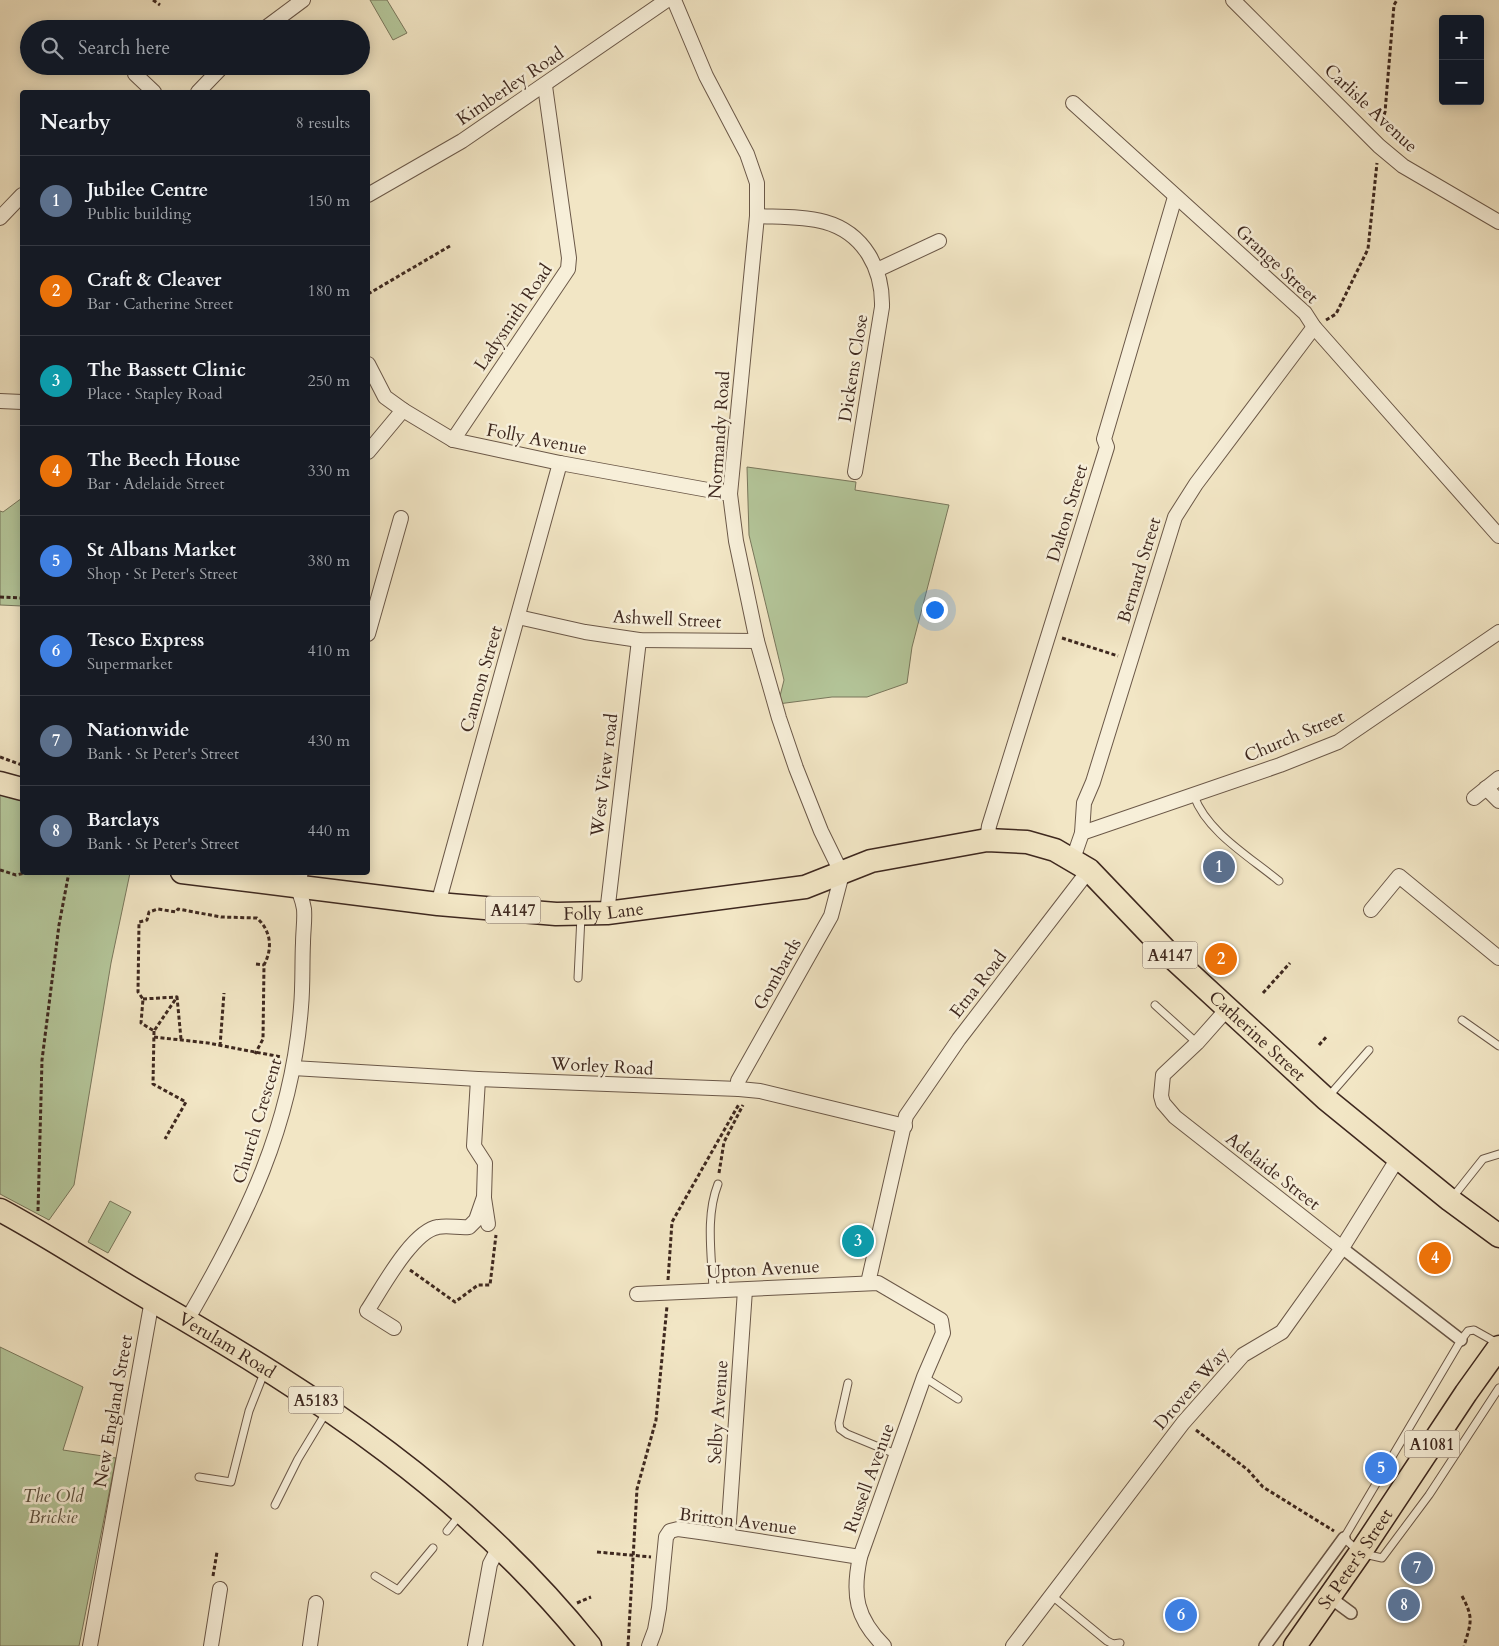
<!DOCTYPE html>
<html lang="en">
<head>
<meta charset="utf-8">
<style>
	body { margin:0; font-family:Cardo,serif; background:#242831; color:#f1f3f6 }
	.controls { position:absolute; right:15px; top:15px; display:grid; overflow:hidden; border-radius:5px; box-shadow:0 2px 12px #0003 }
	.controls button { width:45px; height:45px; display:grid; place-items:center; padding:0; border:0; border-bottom:1px solid #363941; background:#171b24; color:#f1f3f6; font:25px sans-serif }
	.you { position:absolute; left:934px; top:609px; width:18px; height:18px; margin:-12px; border:4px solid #fff; border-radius:50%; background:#1a73e8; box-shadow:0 0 0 8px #1a73e833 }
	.badge { display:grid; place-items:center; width:32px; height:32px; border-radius:50%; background:#0f766e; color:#fff; font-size:16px; font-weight:700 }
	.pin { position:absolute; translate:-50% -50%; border:2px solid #fff; box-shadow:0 1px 5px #0006 }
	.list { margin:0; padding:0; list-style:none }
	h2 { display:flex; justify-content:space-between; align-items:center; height:65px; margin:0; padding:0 20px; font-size:21px }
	h2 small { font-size:16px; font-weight:400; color:#9ea1a6 }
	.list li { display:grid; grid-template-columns:32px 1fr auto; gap:15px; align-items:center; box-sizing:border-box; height:90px; padding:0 20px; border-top:1px solid #363941 }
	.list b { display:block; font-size:19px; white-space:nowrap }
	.list p { margin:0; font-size:16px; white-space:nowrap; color:#9ea1a6 }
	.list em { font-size:16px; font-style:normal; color:#9ea1a6 }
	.icon { flex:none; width:28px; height:28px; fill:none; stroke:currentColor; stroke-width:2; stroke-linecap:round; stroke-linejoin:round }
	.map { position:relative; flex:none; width:1499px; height:1646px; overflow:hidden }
	.search { position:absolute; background:#171b24; box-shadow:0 2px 12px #0003; left:20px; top:20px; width:350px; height:55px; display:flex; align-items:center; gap:12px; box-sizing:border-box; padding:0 18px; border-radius:28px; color:#9ea1a6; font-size:19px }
	.panel { position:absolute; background:#171b24; box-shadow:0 2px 12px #0003; left:20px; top:90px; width:350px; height:785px; border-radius:5px }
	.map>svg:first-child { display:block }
	.green { fill:#b4c69a; stroke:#79775c }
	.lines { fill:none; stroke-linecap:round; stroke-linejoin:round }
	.service-casing { stroke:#6b5848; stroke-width:9 }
	.pedestrian-casing { stroke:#6b5848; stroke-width:14 }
	.minor-casing { stroke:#6b5848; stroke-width:16 }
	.primary-casing { stroke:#3e281f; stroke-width:25 }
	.path { stroke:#3e281f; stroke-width:3; stroke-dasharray:4 2.5; stroke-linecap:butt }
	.service { stroke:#f7efd9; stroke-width:7 }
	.pedestrian { stroke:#f7efd9; stroke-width:11 }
	.minor { stroke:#f7efd9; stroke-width:14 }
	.primary { stroke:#f2e6c5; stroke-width:22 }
	.labels { text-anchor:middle; stroke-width:5; stroke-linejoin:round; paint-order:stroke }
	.shield { fill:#f7efd9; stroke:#766457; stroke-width:1 }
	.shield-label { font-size:16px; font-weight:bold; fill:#3e281f }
	.street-label { font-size:18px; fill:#3e281f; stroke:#f7efd9 }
	.park-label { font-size:18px; font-style:italic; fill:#5c503e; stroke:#f7efd9 }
</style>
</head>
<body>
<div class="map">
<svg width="1499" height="1646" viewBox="0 0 1499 1646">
	<rect width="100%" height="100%" fill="#f2e6c5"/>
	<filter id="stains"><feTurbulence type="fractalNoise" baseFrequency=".004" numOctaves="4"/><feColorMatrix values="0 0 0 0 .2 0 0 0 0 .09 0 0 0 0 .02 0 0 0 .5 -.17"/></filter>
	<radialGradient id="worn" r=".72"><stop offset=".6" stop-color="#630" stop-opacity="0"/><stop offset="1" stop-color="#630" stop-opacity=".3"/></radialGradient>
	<!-- green -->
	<g class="green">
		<path d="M 370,0 L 387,0 L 407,33 L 393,40 Z"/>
		<path d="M 747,467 L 856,482 L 855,490 L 949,505 L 912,647 L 907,683 L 867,697 L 832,697 L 778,704 L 784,680 L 749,535 Z"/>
		<path d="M 22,498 L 22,606 L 0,605 L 0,511 L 3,512 Z"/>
		<path d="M 0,785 L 22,791 L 22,872 L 130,873 L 111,963 L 74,1185 L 49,1220 L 0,1194 Z"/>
		<path d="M 110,1201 L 131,1212 L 108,1253 L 88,1242 Z"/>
		<path d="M 0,1347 L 83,1387 L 63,1450 L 116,1458 L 79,1646 L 0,1646 Z"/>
	</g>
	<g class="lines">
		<!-- service casing -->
		<g class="service-casing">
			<g id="service">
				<path d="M 1194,796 C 1207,832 1250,857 1279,881"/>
				<path d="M 578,978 L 581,916"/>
				<path d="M 1155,1005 L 1197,1043"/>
				<path d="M 1462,1020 L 1499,1046"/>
				<path d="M 1328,1097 L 1369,1050"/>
				<path d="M 1452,1198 L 1483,1159 L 1499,1154"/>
				<path d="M 713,1291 C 712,1256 705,1217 718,1184"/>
				<path d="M 1499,1344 L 1474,1330 L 1468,1331 L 1461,1340 L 1344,1538 L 1360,1553 L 1382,1558 L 1429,1495 L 1499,1388"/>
				<path d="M 924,1377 L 958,1399"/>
				<path d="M 848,1383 L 839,1423 L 840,1429 L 847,1434 L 898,1455"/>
				<path d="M 199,1477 L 231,1482 L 249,1411 L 264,1373"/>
				<path d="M 275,1505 L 298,1459 L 327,1411"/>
				<path d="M 447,1531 L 459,1516"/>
				<path d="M 375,1576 L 398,1590 L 433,1548"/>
				<path d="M 1051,1595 L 1107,1641 L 1113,1644 L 1120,1643"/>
			</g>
		</g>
		<!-- pedestrian casing -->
		<g class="pedestrian-casing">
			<g id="pedestrian">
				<path d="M 1342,1248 L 1461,1340"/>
				<path d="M 1328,1596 L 1351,1613"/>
				<path d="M 1265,1646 L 1344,1538"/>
			</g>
		</g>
		<!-- minor casing -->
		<g class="minor-casing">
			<g id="minor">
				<path d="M 674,0 L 706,76 L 747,154 L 757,183 L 757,216 L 730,494 L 736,541 L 757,641 L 779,718 L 796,768 L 821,831 L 842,874 L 831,916 L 738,1081 L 739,1089"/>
				<path d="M 1233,0 L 1379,146 L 1403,166 L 1499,222"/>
				<path d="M 264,29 L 303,0"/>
				<path d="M 135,74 L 154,92"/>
				<path d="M 198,92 L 223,66"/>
				<path d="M 1073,103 L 1305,313 L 1314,327 L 1499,536"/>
				<path d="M 368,195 L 462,141 L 667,0"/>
				<path d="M 757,216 C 779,217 804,216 825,222 C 864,233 883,269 882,307 L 855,472"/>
				<path d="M 0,218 L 22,195"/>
				<path d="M 877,270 L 939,241"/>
				<path d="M 368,364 L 385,397 L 403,410 L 453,440 L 560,463 L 730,494"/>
				<path d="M 0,401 L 22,402"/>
				<path d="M 453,440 L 568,269 L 569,258 L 545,86"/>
				<path d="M 368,452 L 403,410"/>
				<path d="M 518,617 L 585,632 L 639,640 L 757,641"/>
				<path d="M 368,634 L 401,518"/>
				<path d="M 1486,788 L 1499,801"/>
				<path d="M 1474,798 L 1499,778"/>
				<path d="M 1082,833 L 1280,765 L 1338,742 L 1499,632"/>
				<path d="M 987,840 L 989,826 L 1107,447 L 1104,439 L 1175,197"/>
				<path d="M 1073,859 L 1082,833 L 1084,803 L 1093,782 L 1175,517 L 1196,484 L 1314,327"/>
				<path d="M 438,904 L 560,463"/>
				<path d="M 1371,910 L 1399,876 L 1499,958"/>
				<path d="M 607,913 L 639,640"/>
				<path d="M 1228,1008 L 1197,1043 L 1163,1075 L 1161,1096 L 1163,1103 L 1175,1117 L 1342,1248"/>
				<path d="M 293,1068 L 478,1079 L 739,1089 L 760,1091 L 905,1126"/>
				<path d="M 484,1198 L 488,1224"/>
				<path d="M 868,1283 L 906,1116 L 959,1039 L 1089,870"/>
				<path d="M 637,1294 L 878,1283 L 941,1320 L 943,1333 L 924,1377 L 860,1557 C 852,1595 856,1618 884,1646"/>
				<path d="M 187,1320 C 246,1219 292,1126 301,1007 C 303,986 302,964 303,943 C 303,932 305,920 304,909 C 301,890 295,894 301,872"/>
				<path d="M 394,1328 L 367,1311 C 381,1290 412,1231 438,1227 C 448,1225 459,1228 469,1227 L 476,1220 L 484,1197 L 485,1163 L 474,1146 L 478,1079"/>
				<path d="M 728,1536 L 745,1290"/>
				<path d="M 90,1646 L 152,1300"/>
				<path d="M 211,1646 L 220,1589"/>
				<path d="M 310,1646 L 316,1603"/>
				<path d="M 475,1646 L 490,1564 L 499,1547"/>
				<path d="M 649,1646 L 655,1630 L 659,1608 L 666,1537 L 670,1531 L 678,1529 L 707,1533 L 860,1557"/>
				<path d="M 1013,1646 L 1183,1423 L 1243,1355 L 1282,1332 L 1342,1248 L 1398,1158"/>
			</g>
		</g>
		<!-- primary casing -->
		<g class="primary-casing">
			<g id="primary">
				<path d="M 0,783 L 22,789"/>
				<path id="s1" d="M 182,872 L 438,904 L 556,914 L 607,913 L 805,887 L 871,861 L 987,840 L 1027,842 L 1055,850 L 1089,870 L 1176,961 L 1326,1099 L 1450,1200 L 1499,1236"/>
				<path id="s2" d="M 0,1210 C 52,1238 101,1271 153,1301 C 320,1398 467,1493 590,1646"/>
				<path id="s3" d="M 1295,1646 L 1360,1553 L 1466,1393 L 1499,1347"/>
			</g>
		</g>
		<!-- path -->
		<g class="path">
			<path d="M 153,0 L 160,5"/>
			<path d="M 1380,127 L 1385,112 L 1394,5 L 1397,0"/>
			<path d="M 368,294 L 450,246"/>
			<path d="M 1326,320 L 1336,314 L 1368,249 L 1377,163"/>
			<path d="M 0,597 L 22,598"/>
			<path d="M 1062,638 L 1118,656"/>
			<path d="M 0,757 L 22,765"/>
			<path d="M 0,870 L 16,875 L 29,872"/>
			<path d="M 256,964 L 264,965"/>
			<path d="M 1263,993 L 1290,963"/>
			<path d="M 143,999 L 177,997"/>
			<path d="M 154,1031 L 153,1084 L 186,1102 L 165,1139"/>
			<path d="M 154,1037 L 208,1043 L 281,1057"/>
			<path d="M 181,1039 L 177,997 L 154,1031 L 141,1023 L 143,999 L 138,992 L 139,922 L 147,920 L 149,912 L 158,909 L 176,912 L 178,909 L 221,917 L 257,918 C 271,931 273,948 264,965 L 263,1039 L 255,1054"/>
			<path d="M 1319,1045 L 1327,1036"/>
			<path d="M 220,1046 L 224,993"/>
			<path d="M 719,1173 L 724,1142 L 743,1105"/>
			<path d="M 38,1211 L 42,1060 L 59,925 L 69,872"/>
			<path d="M 410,1270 L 455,1302 L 478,1285 L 490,1285 L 496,1235"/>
			<path d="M 668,1280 L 672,1222 L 739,1104"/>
			<path d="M 1196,1430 L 1248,1470 L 1263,1487 L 1334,1531"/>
			<path d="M 597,1552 L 651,1557"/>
			<path d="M 213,1576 L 217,1552"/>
			<path d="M 1462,1596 C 1474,1618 1471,1623 1464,1646"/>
			<path d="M 577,1603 L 591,1597"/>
			<path d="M 628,1646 L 637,1489 L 656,1420 L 667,1306"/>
		</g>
		<!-- service -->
		<use href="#service" class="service"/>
		<!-- pedestrian -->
		<use href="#pedestrian" class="pedestrian"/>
		<!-- minor -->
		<use href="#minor" class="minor"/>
		<!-- primary -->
		<use href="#primary" class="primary"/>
	</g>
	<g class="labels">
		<!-- shield labels -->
		<g class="shield">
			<rect x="485.5" y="896.5" width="55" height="27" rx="4"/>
			<rect x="1142.5" y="941.5" width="55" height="27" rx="4"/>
			<rect x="288.5" y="1386.5" width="55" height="27" rx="4"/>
			<rect x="1404.5" y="1430.5" width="55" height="27" rx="4"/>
		</g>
		<g class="shield-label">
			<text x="513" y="916">A4147</text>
			<text x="1170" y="961">A4147</text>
			<text x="316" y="1406">A5183</text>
			<text x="1432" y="1450">A1081</text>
		</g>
		<!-- street labels -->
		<g class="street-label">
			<text transform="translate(510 86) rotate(-34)" y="6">Kimberley Road</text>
			<text transform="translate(1371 108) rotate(43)" y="6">Carlisle Avenue</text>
			<text transform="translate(1277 264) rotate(43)" y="6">Grange Street</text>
			<text transform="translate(513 317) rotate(-56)" y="6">Ladysmith Road</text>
			<text transform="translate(853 368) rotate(-81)" y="6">Dickens Close</text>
			<text transform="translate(719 435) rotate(-86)" y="6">Normandy Road</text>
			<text transform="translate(537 439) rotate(11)" y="6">Folly Avenue</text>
			<text transform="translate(1067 513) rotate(-73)" y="6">Dalton Street</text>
			<text transform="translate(1139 570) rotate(-73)" y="6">Bernard Street</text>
			<text transform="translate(667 619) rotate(3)" y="6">Ashwell Street</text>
			<text transform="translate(481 679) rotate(-74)" y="6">Cannon Street</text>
			<text transform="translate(1294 736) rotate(-23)" y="6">Church Street</text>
			<text transform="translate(604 775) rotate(-83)" y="6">West View road</text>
			<text dy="6" stroke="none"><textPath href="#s1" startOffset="424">Folly Lane</textPath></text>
			<text transform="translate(777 974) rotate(-61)" y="6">Gombards</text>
			<text transform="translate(978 984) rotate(-52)" y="6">Etna Road</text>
			<text dy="6" stroke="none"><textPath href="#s1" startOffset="1161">Catherine Street</textPath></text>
			<text transform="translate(602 1066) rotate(3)" y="6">Worley Road</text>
			<text transform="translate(257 1121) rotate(-73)" y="6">Church Crescent</text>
			<text transform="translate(1273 1171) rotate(38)" y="6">Adelaide Street</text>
			<text transform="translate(763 1269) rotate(-3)" y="6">Upton Avenue</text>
			<text dy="6" stroke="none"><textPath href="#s2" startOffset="264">Verulam Road</textPath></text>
			<text transform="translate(1191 1388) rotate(-49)" y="6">Drovers Way</text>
			<text transform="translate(113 1411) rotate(-80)" y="6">New England Street</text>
			<text transform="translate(718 1412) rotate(-86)" y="6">Selby Avenue</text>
			<text transform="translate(869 1478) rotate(-70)" y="6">Russell Avenue</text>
			<text transform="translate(738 1521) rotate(7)" y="6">Britton Avenue</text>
			<text dy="6" stroke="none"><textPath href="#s3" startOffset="106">St Peter's Street</textPath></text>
		</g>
		<!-- park labels -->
		<g class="park-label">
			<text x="53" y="1502">The Old<tspan x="53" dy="21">Brickie</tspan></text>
		</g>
	</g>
	<rect width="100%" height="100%" filter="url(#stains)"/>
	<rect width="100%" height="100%" fill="url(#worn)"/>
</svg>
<div class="controls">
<button>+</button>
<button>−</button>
</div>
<div class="you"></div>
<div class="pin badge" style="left:1219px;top:867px;background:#5c6f8a">1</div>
<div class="pin badge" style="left:1221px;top:959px;background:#e8710a">2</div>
<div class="pin badge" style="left:858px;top:1241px;background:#0f9aa8">3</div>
<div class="pin badge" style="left:1435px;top:1258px;background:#e8710a">4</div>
<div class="pin badge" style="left:1381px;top:1468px;background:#3f7fe0">5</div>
<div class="pin badge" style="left:1181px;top:1615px;background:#3f7fe0">6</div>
<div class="pin badge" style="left:1417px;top:1568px;background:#5c6f8a">7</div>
<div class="pin badge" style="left:1404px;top:1605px;background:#5c6f8a">8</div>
<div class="search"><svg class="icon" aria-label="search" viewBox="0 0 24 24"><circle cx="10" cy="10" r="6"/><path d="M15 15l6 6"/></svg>Search here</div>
<section class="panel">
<h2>Nearby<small>8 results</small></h2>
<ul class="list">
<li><span class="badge" style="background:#5c6f8a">1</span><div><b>Jubilee Centre</b><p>Public building</p></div><em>150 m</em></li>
<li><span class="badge" style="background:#e8710a">2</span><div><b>Craft &amp; Cleaver</b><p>Bar · Catherine Street</p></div><em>180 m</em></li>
<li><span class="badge" style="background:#0f9aa8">3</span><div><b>The Bassett Clinic</b><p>Place · Stapley Road</p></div><em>250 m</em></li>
<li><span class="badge" style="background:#e8710a">4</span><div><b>The Beech House</b><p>Bar · Adelaide Street</p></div><em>330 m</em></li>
<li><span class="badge" style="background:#3f7fe0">5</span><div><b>St Albans Market</b><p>Shop · St Peter's Street</p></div><em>380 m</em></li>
<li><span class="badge" style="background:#3f7fe0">6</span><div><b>Tesco Express</b><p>Supermarket</p></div><em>410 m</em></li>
<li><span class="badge" style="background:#5c6f8a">7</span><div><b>Nationwide</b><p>Bank · St Peter's Street</p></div><em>430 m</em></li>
<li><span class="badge" style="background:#5c6f8a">8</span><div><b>Barclays</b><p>Bank · St Peter's Street</p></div><em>440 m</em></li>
</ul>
</section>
</div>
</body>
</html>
